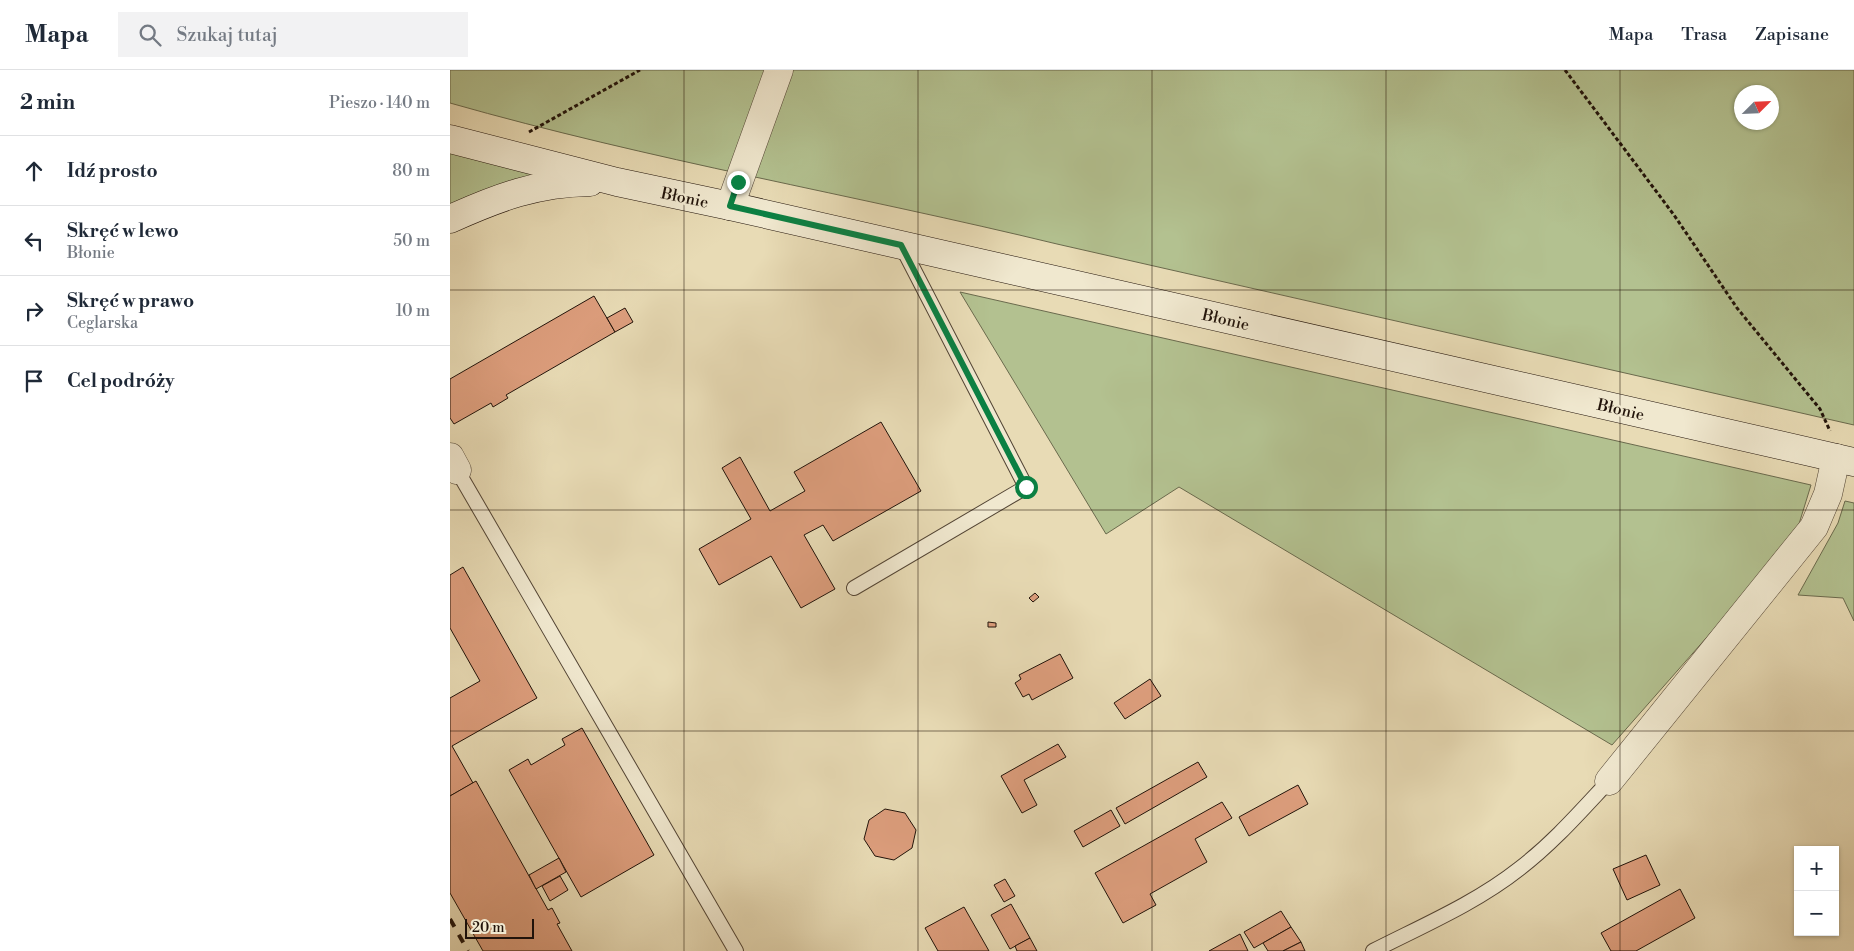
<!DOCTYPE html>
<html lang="pl">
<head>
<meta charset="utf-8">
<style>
	body { margin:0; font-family:"Libre Bodoni",serif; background:#f2f2f3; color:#1f2937 }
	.controls { position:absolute; right:15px; bottom:15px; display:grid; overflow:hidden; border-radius:0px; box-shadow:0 1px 4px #0004 }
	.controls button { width:45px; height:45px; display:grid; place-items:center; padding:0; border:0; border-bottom:1px solid #e0e1e3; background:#fff; color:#1f2937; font:25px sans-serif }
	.compass { position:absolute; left:1284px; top:15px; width:45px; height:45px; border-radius:50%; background:#fff; box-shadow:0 1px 4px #0004; rotate:66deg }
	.scale { position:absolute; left:15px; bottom:12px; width:69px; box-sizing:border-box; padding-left:5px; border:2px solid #21130a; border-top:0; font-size:14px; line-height:18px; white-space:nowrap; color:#21130a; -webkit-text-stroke:4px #f0e8cf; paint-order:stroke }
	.stop { position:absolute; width:15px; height:15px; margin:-11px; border:4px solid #0b8043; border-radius:50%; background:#fff }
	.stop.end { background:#0b8043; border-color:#fff; box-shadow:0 1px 5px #0008 }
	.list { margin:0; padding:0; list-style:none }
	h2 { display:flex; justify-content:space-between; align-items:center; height:65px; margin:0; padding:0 20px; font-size:21px }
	h2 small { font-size:16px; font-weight:400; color:#747a83 }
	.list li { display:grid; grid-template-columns:32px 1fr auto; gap:15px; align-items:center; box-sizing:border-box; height:70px; padding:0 20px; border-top:1px solid #e0e1e3 }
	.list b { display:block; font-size:19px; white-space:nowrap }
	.list p { margin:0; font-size:16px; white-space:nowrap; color:#747a83 }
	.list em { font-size:16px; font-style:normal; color:#747a83 }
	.icon { flex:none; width:28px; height:28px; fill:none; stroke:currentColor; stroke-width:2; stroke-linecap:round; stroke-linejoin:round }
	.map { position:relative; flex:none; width:1404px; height:881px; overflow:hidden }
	header { display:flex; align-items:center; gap:30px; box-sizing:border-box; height:70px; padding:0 25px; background:#fff; border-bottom:1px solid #e0e1e3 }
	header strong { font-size:24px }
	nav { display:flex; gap:28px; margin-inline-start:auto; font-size:18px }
	.search { width:350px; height:45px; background:#f2f2f3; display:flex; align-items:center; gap:12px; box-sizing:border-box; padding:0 18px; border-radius:0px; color:#747a83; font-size:19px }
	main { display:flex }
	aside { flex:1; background:#fff }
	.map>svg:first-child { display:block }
	.green { fill:#b3c190; stroke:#6a6a4d; fill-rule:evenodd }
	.building { fill:#dd9e7d; stroke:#21130a }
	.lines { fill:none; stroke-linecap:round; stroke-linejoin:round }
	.lane-casing { stroke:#534535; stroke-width:16 }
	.street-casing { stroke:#534535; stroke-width:29 }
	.secondary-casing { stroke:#21130a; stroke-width:29 }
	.path { stroke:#21130a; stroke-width:3; stroke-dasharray:4 2.5; stroke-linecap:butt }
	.lane { stroke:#f0e8cf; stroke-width:14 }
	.street { stroke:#f0e8cf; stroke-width:28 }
	.secondary { stroke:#f0e8cf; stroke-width:28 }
	.rail { stroke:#21130a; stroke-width:4; stroke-dasharray:9 9; stroke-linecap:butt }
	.route { stroke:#0b8043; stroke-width:6 }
	.grid { fill:none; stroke:#21130a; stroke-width:1; stroke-opacity:0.55 }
	.labels { text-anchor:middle; stroke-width:4.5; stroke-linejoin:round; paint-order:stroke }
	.street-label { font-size:16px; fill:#21130a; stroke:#f0e8cf }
</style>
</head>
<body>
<header>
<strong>Mapa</strong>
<div class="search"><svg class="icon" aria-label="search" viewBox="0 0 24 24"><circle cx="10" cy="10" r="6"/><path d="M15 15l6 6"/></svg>Szukaj tutaj</div>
<nav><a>Mapa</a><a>Trasa</a><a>Zapisane</a></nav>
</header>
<main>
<aside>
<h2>2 min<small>Pieszo · 140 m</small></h2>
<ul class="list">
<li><svg class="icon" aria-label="ahead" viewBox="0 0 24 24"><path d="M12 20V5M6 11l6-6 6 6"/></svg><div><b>Idź prosto</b></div><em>80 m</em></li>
<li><svg class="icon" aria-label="left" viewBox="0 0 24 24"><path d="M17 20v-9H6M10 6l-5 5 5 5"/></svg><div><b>Skręć w lewo</b><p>Błonie</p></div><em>50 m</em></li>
<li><svg class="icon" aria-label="right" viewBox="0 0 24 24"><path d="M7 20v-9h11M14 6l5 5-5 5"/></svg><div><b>Skręć w prawo</b><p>Ceglarska</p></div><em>10 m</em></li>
<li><svg class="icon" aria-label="arrive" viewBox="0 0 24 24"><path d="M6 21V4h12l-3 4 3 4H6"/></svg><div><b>Cel podróży</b></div></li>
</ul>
</aside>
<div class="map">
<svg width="1404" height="881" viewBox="0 0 1404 881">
	<rect width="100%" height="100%" fill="#e8dbb5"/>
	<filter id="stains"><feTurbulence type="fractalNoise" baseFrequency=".004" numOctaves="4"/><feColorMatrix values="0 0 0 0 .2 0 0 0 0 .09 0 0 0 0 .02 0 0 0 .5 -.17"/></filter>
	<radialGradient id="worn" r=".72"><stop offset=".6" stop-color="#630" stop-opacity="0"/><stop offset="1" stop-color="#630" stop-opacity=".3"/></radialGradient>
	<!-- green -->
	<g class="green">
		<path d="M 0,0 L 1404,0 L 1404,355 L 607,174 C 405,125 200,90 0,33 ZM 1292,22 L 1322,22 L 1322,52 L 1292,52 Z"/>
		<path d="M 0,80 L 89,104 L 0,137 Z"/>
		<path d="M 510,222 L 1361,415 L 1345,467 L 1162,675 L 729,417 L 656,464 Z"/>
		<path d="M 1395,431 L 1404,433 L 1404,551 L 1393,528 L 1348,525 L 1388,453 Z"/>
	</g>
	<!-- building -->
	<g class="building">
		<path d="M 144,226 L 165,262 L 56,325 L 58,328 L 43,337 L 41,333 L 4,354 L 0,348 L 0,309 Z"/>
		<path d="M 175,238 L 183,252 L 165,262 L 157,248 Z"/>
		<path d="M 431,352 L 471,421 L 383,471 L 373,455 L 354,465 L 385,519 L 351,538 L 321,486 L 269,515 L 249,479 L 301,449 L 272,398 L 290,387 L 320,441 L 355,421 L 344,402 Z"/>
		<path d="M 13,497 L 87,628 L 2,676 L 23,713 L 0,726 L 0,628 L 30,611 L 0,558 L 0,505 Z"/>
		<path d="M 585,523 L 589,527 L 583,532 L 579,528 Z"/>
		<path d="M 538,552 L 546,553 L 546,557 L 538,557 Z"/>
		<path d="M 610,584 L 623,608 L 582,630 L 579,624 L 573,627 L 565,613 L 571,609 L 569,605 Z"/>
		<path d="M 700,609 L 711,626 L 675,649 L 664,633 Z"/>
		<path d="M 132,658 L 204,785 L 131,827 L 59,700 L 78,689 L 81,695 L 115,675 L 112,669 Z"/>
		<path d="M 608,674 L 616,687 L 574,710 L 587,735 L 572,743 L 551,706 Z"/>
		<path d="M 748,692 L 757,707 L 675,754 L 666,738 Z"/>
		<path d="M 26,711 L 98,840 L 102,838 L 110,853 L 107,854 L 122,881 L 33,881 L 0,823 L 0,726 Z"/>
		<path d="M 848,715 L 858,734 L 799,766 L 789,747 Z"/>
		<path d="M 772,732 L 782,748 L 745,769 L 757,792 L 700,824 L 706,835 L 673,853 L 645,803 Z"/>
		<path d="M 435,739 L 455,743 L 466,760 L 462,778 L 444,790 L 425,786 L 414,769 L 419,750 Z"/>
		<path d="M 661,740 L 670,756 L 633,777 L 624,761 Z"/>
		<path d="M 1196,785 L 1210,815 L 1177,830 L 1163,799 Z"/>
		<path d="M 109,788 L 116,802 L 86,819 L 79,805 Z"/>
		<path d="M 110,806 L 118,820 L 100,831 L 92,816 Z"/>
		<path d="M 555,809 L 565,826 L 554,832 L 544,815 Z"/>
		<path d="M 1230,819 L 1245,848 L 1186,881 L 1161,881 L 1151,863 Z"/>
		<path d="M 561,834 L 580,868 L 560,879 L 541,845 Z"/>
		<path d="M 514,837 L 539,881 L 488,881 L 475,858 Z"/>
		<path d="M 831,841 L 841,857 L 804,878 L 794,862 Z"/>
		<path d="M 841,857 L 851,872 L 833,881 L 818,881 L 813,873 Z"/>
		<path d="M 790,864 L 798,881 L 759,881 Z"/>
		<path d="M 580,868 L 587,881 L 567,881 L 565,876 Z"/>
		<path d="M 851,872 L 855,881 L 833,881 Z"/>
	</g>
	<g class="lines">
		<!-- lane casing -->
		<g class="lane-casing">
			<g id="lane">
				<path d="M 4,402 L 7,400 L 286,881"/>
				<path d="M 404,518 L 576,417 L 451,175"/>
				<path d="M 923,881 C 972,856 1026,833 1069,799 C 1103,773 1130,742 1159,711"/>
			</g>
		</g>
		<!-- street casing -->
		<g class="street-casing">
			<g id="street">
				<path d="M 280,136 L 329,0"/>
				<path d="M 0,387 L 7,400"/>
				<path d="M 1159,711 L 1364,457 L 1378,424 L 1386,388"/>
			</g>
		</g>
		<!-- secondary casing -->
		<g class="secondary-casing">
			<g id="secondary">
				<path d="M 0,69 L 167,112 L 280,136 L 1404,392"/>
				<path d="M 0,149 C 49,127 86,113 140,112"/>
			</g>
		</g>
		<!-- path -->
		<g class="path">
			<path d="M 1115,0 L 1224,145 L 1287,238 L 1370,339 L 1380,361"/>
			<path d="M 79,62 L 190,0"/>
		</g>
		<!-- lane -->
		<use href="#lane" class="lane"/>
		<!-- street -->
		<use href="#street" class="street"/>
		<!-- secondary -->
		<use href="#secondary" class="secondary"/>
		<!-- rail -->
		<path class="rail" d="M 0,849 L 18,881"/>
	</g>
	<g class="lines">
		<!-- route -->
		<path class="route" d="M 288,112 L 280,136 L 451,175 L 576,417"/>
	</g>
	<!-- grid -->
	<path class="grid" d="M 234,0 L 234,881M 468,0 L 468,881M 702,0 L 702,881M 936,0 L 936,881M 1170,0 L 1170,881M 0,220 L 1404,220M 0,440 L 1404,440M 0,661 L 1404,661"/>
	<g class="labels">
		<!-- street labels -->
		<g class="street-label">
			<text transform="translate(235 127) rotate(12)" y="6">Błonie</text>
			<text transform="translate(776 249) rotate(13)" y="6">Błonie</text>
			<text transform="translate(1171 339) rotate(13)" y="6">Błonie</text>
		</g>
	</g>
	<rect width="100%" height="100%" filter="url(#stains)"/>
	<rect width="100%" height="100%" fill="url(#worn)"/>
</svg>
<div class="controls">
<button>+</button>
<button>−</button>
</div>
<svg class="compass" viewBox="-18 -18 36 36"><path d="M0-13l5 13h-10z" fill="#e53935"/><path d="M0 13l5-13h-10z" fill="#747a83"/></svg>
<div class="scale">20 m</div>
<div class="stop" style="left:576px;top:417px"></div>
<div class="stop end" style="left:288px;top:112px"></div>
</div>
</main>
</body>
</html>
